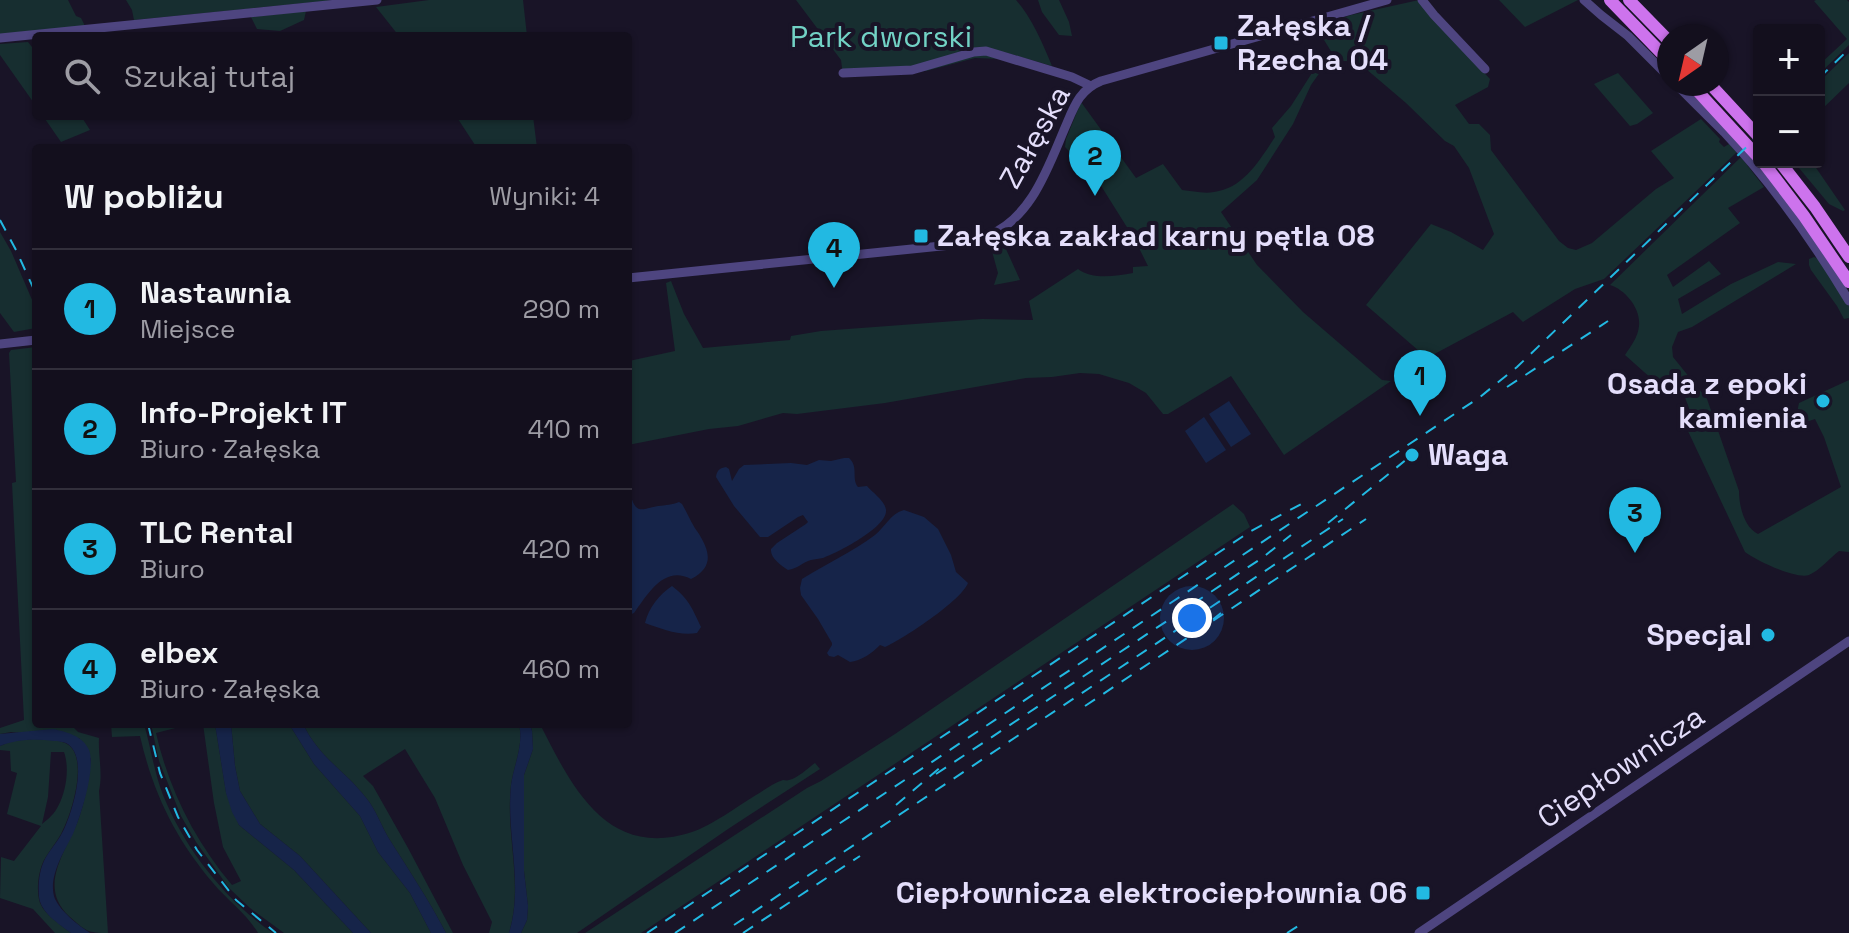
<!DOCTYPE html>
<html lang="pl">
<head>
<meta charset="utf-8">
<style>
	body { margin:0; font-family:"Space Grotesk",sans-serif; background:#1c1826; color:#f1f3f6 }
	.controls { position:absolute; right:24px; top:24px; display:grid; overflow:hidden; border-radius:8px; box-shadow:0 2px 6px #0004 }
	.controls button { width:72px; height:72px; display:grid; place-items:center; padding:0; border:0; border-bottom:2px solid #322f3b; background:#130f1d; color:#f1f3f6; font:40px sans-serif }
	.compass { position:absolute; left:1657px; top:24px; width:72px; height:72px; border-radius:50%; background:#130f1d; box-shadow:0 2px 6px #0004; rotate:214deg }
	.you { position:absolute; left:1192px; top:618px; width:28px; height:28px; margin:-20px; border:6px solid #fff; border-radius:50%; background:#1a73e8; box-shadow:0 0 0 12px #1a73e833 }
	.badge { display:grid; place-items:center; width:52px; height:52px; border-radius:50%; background:#22b9e2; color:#111; font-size:26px; font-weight:700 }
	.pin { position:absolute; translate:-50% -66px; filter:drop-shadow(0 2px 4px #0008) }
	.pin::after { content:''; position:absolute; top:42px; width:28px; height:24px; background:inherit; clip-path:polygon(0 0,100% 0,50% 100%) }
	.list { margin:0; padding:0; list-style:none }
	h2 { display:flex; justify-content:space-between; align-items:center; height:104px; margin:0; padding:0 32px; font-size:34px }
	h2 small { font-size:26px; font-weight:400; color:#9d9ca4 }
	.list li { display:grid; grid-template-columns:52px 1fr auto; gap:24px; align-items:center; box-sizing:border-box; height:120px; padding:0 32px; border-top:2px solid #322f3b }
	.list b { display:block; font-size:30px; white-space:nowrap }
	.list p { margin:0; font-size:26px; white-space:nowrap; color:#9d9ca4 }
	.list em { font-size:26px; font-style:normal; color:#9d9ca4 }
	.icon { flex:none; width:44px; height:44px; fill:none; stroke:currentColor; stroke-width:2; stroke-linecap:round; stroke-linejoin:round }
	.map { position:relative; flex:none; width:1849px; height:933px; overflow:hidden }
	.search { position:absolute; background:#130f1d; box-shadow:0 2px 6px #0004; left:32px; top:32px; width:600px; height:88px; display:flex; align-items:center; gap:20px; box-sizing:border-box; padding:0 28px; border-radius:8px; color:#9d9ca4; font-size:30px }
	.panel { position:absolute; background:#130f1d; box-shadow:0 2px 6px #0004; left:32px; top:144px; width:600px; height:584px; border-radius:8px }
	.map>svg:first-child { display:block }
	.green { fill:#172e30; fill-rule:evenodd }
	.water { fill:#162449 }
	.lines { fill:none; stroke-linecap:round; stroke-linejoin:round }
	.minor { stroke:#4e4580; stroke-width:9 }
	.major { stroke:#cd73ed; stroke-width:12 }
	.rail { stroke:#22b9e2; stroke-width:2; stroke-dasharray:12 10; stroke-linecap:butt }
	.poi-dot { fill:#22b9e2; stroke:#191427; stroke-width:3 }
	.labels { text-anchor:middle; stroke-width:8; stroke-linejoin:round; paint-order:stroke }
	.poi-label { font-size:30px; font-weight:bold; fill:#e4defb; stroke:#191427; text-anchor:start }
	.park-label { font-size:30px; fill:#72d2c5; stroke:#191427 }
	.street-label { font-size:30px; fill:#e4defb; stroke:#191427 }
</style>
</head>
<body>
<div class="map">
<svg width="1849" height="933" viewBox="0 0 1849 933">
	<rect width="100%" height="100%" fill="#191427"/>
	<!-- green -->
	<g class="green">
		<path d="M 0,0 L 68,0 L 76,16 L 81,18 L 85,26 L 0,34 Z"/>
		<path d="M 126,0 L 336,0 L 134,20 L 132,10 Z"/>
		<path d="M 429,0 L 523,0 L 527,36 L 399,36 L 376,7 Z"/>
		<path d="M 796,0 L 1016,0 C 1032,18 1043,44 1052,66 L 1004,52 L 1002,59 L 975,58 L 926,71 L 843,75 L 841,60 Z"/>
		<path d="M 1038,0 L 1059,0 L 1069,22 L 1072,36 L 1059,35 L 1042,12 Z"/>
		<path d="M 1419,0 L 1428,13 L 1490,79 L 1488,87 L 1455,105 L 1469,124 L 1479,124 L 1490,135 L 1491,150 L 1559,241 L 1568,248 L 1576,250 L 1592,243 L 1656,189 L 1674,178 L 1651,151 L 1701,119 L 1720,139 L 1719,142 L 1724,147 L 1729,144 L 1737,152 L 1604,279 L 1575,289 L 1523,322 L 1513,312 L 1427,358 L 1366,305 L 1431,224 L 1451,232 L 1483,250 L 1494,234 L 1469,168 L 1454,146 L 1445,141 L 1406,103 L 1352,57 L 1350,61 L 1337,61 L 1316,27 L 1351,15 Z"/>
		<path d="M 1499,0 L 1578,0 L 1525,27 Z"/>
		<path d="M 1816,0 L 1847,0 L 1849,2 L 1849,45 L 1819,74 L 1819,65 L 1847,39 L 1814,1 Z"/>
		<path d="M 306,11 L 304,20 L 280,31 L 257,29 L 251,17 Z"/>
		<path d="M 28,42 L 36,52 L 36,106 L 0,55 L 0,44 Z"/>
		<path d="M 1849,53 L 1849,83 L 1819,112 L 1819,82 Z"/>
		<path d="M 1323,58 L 1323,68 L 1311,85 L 1293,124 L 1257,180 L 1221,212 L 1257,265 L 1303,312 L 1382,380 L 1391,381 L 1284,455 L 1231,376 L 1168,414 L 1163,414 L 1146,393 L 1129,383 L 1099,374 L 1080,373 L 1052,377 L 1026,378 L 885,403 L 797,414 L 783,413 L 738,426 L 709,429 L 628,445 L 629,361 L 675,351 L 666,283 L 671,281 L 684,314 L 703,348 L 790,340 L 791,336 L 821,331 L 982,319 L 1033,320 L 1029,301 L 1078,269 C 1093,280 1115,276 1133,273 L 1133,267 L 1148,266 L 1135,240 L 1098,181 L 1065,147 L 1066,139 L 1081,102 L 1136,178 L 1163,164 L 1182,190 C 1192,191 1204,194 1214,192 C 1243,189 1260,160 1275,137 L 1272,128 L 1291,106 L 1317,65 Z"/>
		<path d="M 1618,73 L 1653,113 L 1637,124 L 1630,126 L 1594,84 Z"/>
		<path d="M 43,116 L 81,116 L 90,130 L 61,142 Z"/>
		<path d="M 456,116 L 533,116 L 537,148 L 477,148 Z"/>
		<path d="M 1741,157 L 1764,187 L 1728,208 L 1740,223 L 1667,275 L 1673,287 L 1709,261 L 1721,274 L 1678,299 L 1682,314 L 1731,284 L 1778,262 L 1796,264 L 1692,327 L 1678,332 L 1672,347 L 1673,357 L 1707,399 L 1739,491 C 1739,506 1744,527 1758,534 L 1841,487 L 1824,437 L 1815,419 L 1803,423 L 1797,413 L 1799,403 L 1849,380 L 1849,552 L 1839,551 C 1830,558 1820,570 1809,575 C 1797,580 1755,560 1745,552 L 1687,429 L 1690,411 L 1683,392 L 1662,388 L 1625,355 C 1631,346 1638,337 1639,326 C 1641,309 1626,290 1610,285 Z"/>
		<path d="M 1794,162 L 1812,162 L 1845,210 L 1843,211 L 1829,204 Z"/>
		<path d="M 0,232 L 11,251 L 36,309 L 36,328 L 14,332 L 0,313 Z"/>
		<path d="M 1001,238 L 1020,280 L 994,285 L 998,273 L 990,244 Z"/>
		<path d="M 1814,257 L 1819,259 L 1849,306 L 1849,318 L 1844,319 L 1837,306 L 1811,270 L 1809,265 L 1809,259 Z"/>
		<path d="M 36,347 L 36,724 L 70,724 L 78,732 L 99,738 C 98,756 103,773 99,791 L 108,933 C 87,933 86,931 70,917 C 35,885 69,849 80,815 C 86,797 88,778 91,759 L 79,738 L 11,732 L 0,734 L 0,728 L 24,720 L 12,483 L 16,482 L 9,353 L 11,350 Z"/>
		<path d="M 1233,504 L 1244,514 L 1250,527 L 641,933 L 585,933 L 807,788 L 821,781 L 895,734 Z"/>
		<path d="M 111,724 L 144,724 C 151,748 154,772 163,795 C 185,849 225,900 273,933 L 258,933 C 247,914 227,900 213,883 C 175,838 153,793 140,736 L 112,737 Z"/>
		<path d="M 151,724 L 159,724 L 160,726 L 168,724 L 191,724 L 156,733 C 169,790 195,841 232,885 L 241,881 L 223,847 L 214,803 L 203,724 L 215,724 L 226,792 L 239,825 L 294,870 L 353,933 L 284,933 L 250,908 L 229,888 L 196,842 L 181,816 L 159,761 Z"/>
		<path d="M 231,724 L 289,724 L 314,764 L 360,816 L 378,852 L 410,893 L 431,933 L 371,933 L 300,856 L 260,824 L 240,791 L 235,766 Z"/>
		<path d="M 303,724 L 315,724 L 317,728 L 322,724 L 519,724 C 524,745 514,764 511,785 C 505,835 524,884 509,933 L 489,933 L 492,922 L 463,865 L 435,798 L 405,749 L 363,776 L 373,786 L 408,848 L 453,933 L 446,933 C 429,900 408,869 388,837 C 381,825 376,810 367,799 C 345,770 320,759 303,724 Z"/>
		<path d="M 530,724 L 540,724 C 572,788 608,860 692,832 C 711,826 738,806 756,795 C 764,790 774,783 783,780 C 785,780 787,781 789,780 C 798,778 808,768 815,763 L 820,769 L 728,829 L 577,933 L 521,933 L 527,920 L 528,906 L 524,871 L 524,775 L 533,749 L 532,731 Z"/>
		<path d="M 34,739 C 43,740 56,739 65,743 C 91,754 71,816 61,834 C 56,843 49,851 44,860 C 38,872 36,891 40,903 C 45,915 61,925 71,933 L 55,933 L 33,909 L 0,898 L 1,857 L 14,861 L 41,826 L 7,814 L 17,773 L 11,771 L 10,751 L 0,750 L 0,746 L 12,741 ZM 51,752 L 64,752 C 70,769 66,794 56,810 C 53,815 47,820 42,824 L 48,797 Z"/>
	</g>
	<!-- water -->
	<g class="water">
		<path d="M 1229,401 L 1251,434 L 1231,447 L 1209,414 Z"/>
		<path d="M 1204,417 L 1226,450 L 1206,463 L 1185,431 Z"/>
		<path d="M 844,458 L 849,458 C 859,467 851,479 858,487 L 867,486 C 872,492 886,502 886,510 C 888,527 837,553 823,558 C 819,559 815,559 811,560 C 803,562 797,569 788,570 C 781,565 770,558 771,549 L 777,543 L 806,524 L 808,522 L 803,515 L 798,517 L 768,537 L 760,537 L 734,506 L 716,477 C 717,470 720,468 726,467 L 729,469 L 732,481 L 739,469 L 744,465 L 791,463 L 807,465 L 819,460 L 831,461 Z"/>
		<path d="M 628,495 L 631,496 C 636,516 644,508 658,506 C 666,505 672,505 679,502 L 682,504 C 688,514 692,525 699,534 C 710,552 714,567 691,579 C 664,565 648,594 634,613 L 629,615 Z"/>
		<path d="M 904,510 L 924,517 L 938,529 L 951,555 L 956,572 L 968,583 C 961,601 903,639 885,647 L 880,645 C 872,653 861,661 850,662 L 838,655 L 834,657 L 829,656 L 827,653 L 832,645 L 832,643 L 818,619 L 801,595 L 800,588 L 802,579 C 826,564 852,552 875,535 C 886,526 890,514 904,510 Z"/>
		<path d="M 672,586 C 689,599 692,608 701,627 L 697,633 C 679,636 662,629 645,623 C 649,607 659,595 672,586 Z"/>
		<path d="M 215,724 L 231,724 L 235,766 L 240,791 L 260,824 L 300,856 L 371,933 L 353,933 L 294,870 L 239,825 L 232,812 L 226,793 Z"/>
		<path d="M 289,724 L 303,724 C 320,759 345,770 367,799 C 376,810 381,825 388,837 C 408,869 429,900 446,933 L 431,933 L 410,893 L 378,852 L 360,816 L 314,764 Z"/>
		<path d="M 519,724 L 530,724 L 532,731 L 533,749 L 524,775 L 524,871 L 528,906 L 527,920 L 521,933 L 509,933 C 524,884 506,835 511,785 C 514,764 524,745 519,724 Z"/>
		<path d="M 53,729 C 67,732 83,736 89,750 C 96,768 81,816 73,834 C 64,852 47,878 55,899 C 61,912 78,925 90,933 L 71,933 C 59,924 41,913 39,897 C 38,885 39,872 44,861 C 48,852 56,844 61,835 C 71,818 91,756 66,743 C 64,742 57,741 54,741 C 36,739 18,739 0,746 L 0,734 Z"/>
	</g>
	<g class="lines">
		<!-- minor -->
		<g class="minor">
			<path d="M 1422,0 L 1434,15 L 1485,69"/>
			<path d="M 1584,0 L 1601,15 L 1628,36 L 1669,77"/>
			<path d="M 0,38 L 377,0"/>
			<path d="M 843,73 L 912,70 L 974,52 L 986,51 L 1072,77 L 1091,86"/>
			<path d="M 1676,84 C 1691,100 1708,116 1724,132 C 1771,182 1813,241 1849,301"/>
			<path d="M 628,278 L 951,245 C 963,243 976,241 987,236 C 1033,218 1049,164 1067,123 C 1075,104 1081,89 1101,81 L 1387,0"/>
			<path d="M 0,344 L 36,340"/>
			<path d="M 1419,933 L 1849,641"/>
		</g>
		<!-- major -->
		<g class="major">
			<path d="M 1610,0 L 1669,61"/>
			<path d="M 1629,0 L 1669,41"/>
			<path d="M 1691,84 L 1759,158"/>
			<path d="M 1710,84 L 1759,137"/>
			<path d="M 1763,162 L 1804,216 L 1849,282"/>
			<path d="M 1780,162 L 1815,207 L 1849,257"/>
		</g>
		<!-- rail -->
		<g class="rail">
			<path d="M 1819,78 L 1849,49"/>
			<path d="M 0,220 L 16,250 L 36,294"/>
			<path d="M 1507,387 L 1608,321"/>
			<path d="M 1328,523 L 1412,455"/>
			<path d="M 1196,633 L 1221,613"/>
			<path d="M 1085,706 L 1366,519"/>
			<path d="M 148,724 L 160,773 L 178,817 L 197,850 L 236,900 L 276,933"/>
			<path d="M 936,774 L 1262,558 L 1291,535"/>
			<path d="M 896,805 L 942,766"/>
			<path d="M 734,925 L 1343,519"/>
			<path d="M 647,933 L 1251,531 L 1305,502"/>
			<path d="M 675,933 L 1480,397 L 1517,367 L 1759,135"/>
			<path d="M 743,933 L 860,856"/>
			<path d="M 1287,933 L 1298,926"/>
		</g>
	</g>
	<!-- markers -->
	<g class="poi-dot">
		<rect x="1213" y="35" width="16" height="16" rx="4"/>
		<rect x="913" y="228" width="16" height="16" rx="4"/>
		<circle cx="1823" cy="401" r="8"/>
		<circle cx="1412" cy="455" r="8"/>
		<circle cx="1768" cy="635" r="8"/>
		<rect x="1415" y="885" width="16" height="16" rx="4"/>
	</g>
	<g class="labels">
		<!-- poi labels -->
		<g class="poi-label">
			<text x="1237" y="36">Załęska /<tspan x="1237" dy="34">Rzecha 04</tspan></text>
			<text x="937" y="246">Załęska zakład karny pętla 08</text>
			<text x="1807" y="394" text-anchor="end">Osada z epoki<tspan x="1807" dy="34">kamienia</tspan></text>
			<text x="1428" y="465">Waga</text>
			<text x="1752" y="645" text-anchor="end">Specjal</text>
			<text x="1407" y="903" text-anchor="end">Ciepłownicza elektrociepłownia 06</text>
		</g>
		<!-- park labels -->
		<g class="park-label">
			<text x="881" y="47">Park dworski</text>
		</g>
		<!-- street labels -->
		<g class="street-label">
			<text transform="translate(1035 137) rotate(-61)" y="10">Załęska</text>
			<text transform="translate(1621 767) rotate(-34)" y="10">Ciepłownicza</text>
		</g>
	</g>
</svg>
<div class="controls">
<button>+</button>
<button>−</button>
</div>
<svg class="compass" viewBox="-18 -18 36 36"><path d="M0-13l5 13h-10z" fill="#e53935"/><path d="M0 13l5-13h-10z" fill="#9d9ca4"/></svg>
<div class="you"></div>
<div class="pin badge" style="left:1420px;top:416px">1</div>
<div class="pin badge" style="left:1095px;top:196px">2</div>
<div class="pin badge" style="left:1635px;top:553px">3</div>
<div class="pin badge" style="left:834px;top:288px">4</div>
<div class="search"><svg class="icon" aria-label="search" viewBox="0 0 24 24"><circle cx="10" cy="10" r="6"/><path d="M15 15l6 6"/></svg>Szukaj tutaj</div>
<section class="panel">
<h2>W pobliżu<small>Wyniki: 4</small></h2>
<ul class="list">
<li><span class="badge">1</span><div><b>Nastawnia</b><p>Miejsce</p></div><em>290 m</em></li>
<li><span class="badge">2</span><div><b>Info-Projekt IT</b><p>Biuro · Załęska</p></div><em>410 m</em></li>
<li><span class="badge">3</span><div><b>TLC Rental</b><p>Biuro</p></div><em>420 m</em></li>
<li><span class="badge">4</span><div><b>elbex</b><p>Biuro · Załęska</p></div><em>460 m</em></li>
</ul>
</section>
</div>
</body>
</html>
